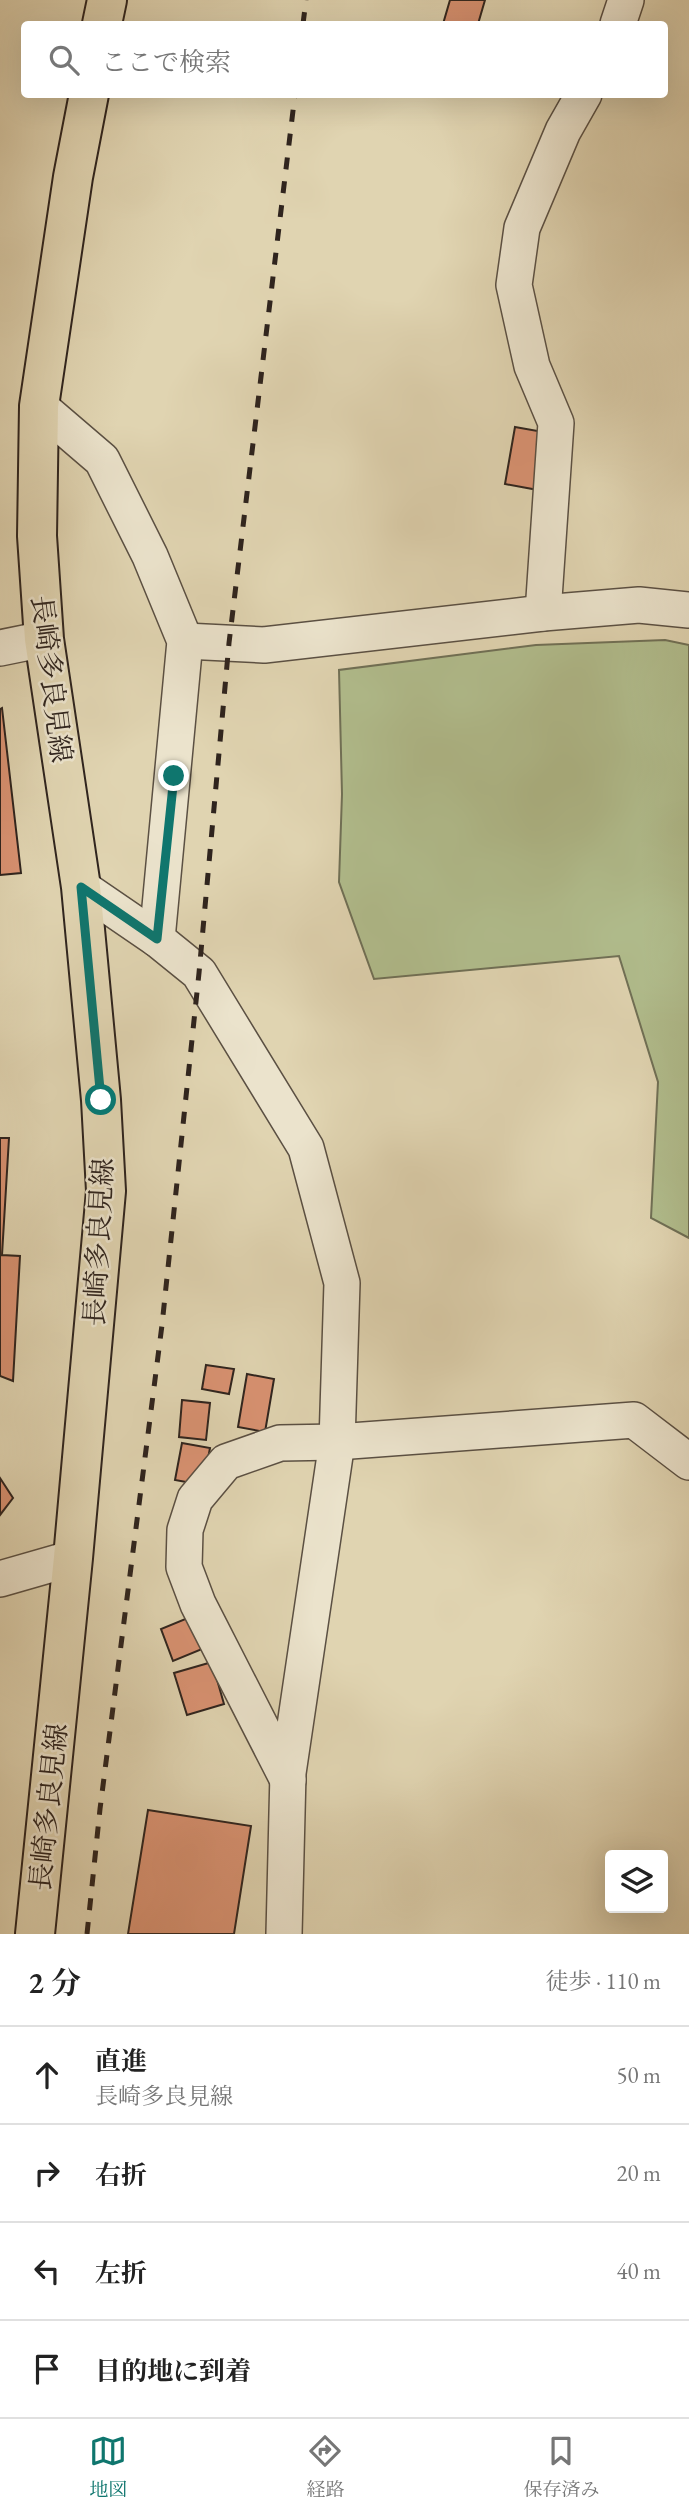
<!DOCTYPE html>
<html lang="ja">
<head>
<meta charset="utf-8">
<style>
	body { margin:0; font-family:"EB Garamond","Noto Serif JP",serif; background:#f2f2f2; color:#222 }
	.controls { position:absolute; right:21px; bottom:21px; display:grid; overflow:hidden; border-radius:7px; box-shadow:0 7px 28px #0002 }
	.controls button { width:63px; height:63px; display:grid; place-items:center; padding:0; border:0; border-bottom:2px solid #e0e0e0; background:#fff; color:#222; font:35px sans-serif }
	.stop { position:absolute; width:21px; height:21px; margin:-16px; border:5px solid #0f766e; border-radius:50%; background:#fff }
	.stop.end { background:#0f766e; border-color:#fff; box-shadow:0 2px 7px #0008 }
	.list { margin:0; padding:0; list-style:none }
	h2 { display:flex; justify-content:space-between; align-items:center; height:91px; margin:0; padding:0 28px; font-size:30px }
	h2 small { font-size:23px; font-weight:400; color:#767676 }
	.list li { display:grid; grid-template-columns:46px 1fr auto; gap:21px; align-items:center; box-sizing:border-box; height:98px; padding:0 28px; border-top:2px solid #e0e0e0 }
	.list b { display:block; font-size:26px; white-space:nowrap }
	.list p { margin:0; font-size:23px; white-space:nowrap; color:#767676 }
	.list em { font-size:23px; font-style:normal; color:#767676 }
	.icon { flex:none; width:38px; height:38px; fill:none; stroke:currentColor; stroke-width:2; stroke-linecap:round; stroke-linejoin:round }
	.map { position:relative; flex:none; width:689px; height:1934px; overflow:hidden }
	.search { position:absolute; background:#fff; box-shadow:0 7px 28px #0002; left:21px; right:21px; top:21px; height:77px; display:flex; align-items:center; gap:18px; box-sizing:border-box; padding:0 24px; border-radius:7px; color:#767676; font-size:26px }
	.sheet { height:483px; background:#fff }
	nav { display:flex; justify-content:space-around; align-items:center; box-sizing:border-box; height:98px; border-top:2px solid #e0e0e0; background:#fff; font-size:19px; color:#767676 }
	nav a { display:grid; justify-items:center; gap:4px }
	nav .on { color:#0f766e }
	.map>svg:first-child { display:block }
	.green { fill:#b1bd8d; stroke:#707056; stroke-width:2 }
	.building { fill:#d99272; stroke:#2f241e; stroke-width:2 }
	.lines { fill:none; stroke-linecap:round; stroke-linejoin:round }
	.street-casing { stroke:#5b5043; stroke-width:38 }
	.primary-casing { stroke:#2f241e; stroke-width:42 }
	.street { stroke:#ebe3cc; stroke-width:35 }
	.primary { stroke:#e0d4b1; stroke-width:38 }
	.rail { stroke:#2f241e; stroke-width:5; stroke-dasharray:12 12; stroke-linecap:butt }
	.route { stroke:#0f766e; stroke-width:9 }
	.labels { text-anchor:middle; stroke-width:5; stroke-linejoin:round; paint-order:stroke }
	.street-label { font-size:28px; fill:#2f241e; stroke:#ebe3cc }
</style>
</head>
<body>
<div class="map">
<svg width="689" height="1934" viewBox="0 0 689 1934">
	<rect width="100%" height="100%" fill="#e0d4b1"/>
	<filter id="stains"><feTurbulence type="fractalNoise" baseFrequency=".00286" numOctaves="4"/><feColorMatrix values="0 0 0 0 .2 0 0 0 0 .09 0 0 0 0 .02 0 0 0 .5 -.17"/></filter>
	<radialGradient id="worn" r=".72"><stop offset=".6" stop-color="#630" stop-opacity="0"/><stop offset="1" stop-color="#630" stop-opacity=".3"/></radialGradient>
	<!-- green -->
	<path class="green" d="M 665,640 L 689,645 L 689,1238 L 651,1218 L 658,1082 L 619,956 L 374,979 L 339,882 L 342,794 L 339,670 L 536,645 Z"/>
	<!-- building -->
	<g class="building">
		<path d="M 450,0 L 485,0 L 478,24 L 443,24 Z"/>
		<path d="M 515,427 L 549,433 L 538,490 L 505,484 Z"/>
		<path d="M 2,708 L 21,873 L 0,875 L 0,709 Z"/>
		<path d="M 0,1138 L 9,1138 L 2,1255 L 20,1256 L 13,1381 L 0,1376 Z"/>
		<path d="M 206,1365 L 234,1369 L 229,1394 L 202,1389 Z"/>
		<path d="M 247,1374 L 274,1379 L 265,1432 L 238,1427 Z"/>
		<path d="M 182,1400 L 210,1403 L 206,1440 L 179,1437 Z"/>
		<path d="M 182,1443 L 210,1448 L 203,1485 L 175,1480 Z"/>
		<path d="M 0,1478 L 13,1498 L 0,1515 Z"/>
		<path d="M 195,1615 L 207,1647 L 173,1661 L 161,1629 Z"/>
		<path d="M 212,1662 L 224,1704 L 187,1715 L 174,1673 Z"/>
		<path d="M 148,1810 L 251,1826 L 234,1934 L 128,1934 Z"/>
	</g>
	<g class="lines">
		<!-- street casing -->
		<g class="street-casing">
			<g id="street">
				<path d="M 618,24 L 626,0"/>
				<path d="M 39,406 L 102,460 L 150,556 L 185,641 L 157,939"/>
				<path d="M 543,613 L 556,423 L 532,366 L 514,285 L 522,228 L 563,131 L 584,94"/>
				<path d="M 185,641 L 264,645 L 543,613 L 639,605 L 689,610"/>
				<path d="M 0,648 L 44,639"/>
				<path d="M 81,887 L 157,939 L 199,973 L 306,1148 L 342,1283 L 337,1442 L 288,1773 L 284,1934"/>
				<path d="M 0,1579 L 73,1558"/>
				<path d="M 288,1780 L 198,1604 L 184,1567 L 185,1530 L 195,1499 L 226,1462 L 280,1443 L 337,1442 L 634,1420 L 689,1462"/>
			</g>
		</g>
		<!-- primary casing -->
		<g class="primary-casing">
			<g id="primary">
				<path d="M 102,24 L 107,0"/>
				<path d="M 35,1934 L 73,1558 L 106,1191 L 101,1100 L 81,887 L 44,639 L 37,536 L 39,406 L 73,177 L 89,94"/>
			</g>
		</g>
		<!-- street -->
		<use href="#street" class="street"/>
		<!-- primary -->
		<use href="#primary" class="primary"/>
		<!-- rail -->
		<g class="rail">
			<path d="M 303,24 L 306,0"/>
			<path d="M 87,1934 L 100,1809 L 162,1325 L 199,973 L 229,643 L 295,94"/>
		</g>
	</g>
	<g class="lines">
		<!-- route -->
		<path class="route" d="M 101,1100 L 81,887 L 157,939 L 174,776"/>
	</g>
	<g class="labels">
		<!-- street labels -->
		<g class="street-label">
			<text transform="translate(52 679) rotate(83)" y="10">長崎多良見線</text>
			<text transform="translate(98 1242) rotate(-87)" y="10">長崎多良見線</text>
			<text transform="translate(48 1807) rotate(-84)" y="10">長崎多良見線</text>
		</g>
	</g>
	<rect width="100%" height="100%" filter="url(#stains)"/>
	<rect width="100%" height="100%" fill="url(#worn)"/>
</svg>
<div class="controls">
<button><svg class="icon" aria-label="layers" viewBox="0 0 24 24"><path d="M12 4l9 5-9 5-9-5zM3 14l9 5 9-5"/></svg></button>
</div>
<div class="stop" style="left:101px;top:1100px"></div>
<div class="stop end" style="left:174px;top:776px"></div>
<div class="search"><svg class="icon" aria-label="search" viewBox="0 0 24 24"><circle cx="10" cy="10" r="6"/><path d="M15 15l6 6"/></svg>ここで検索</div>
</div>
<section class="sheet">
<h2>2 分<small>徒歩 · 110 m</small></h2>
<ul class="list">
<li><svg class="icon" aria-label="ahead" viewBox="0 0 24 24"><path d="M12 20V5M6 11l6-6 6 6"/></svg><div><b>直進</b><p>長崎多良見線</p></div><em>50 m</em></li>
<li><svg class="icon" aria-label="right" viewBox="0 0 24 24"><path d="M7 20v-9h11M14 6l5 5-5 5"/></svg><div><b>右折</b></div><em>20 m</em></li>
<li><svg class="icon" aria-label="left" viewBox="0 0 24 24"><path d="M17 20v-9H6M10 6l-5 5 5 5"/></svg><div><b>左折</b></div><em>40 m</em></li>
<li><svg class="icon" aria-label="arrive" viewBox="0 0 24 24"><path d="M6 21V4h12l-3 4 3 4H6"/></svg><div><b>目的地に到着</b></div></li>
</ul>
</section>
<nav>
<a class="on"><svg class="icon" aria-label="map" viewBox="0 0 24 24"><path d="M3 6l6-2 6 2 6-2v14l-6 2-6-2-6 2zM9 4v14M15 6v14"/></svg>地図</a>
<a><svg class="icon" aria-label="directions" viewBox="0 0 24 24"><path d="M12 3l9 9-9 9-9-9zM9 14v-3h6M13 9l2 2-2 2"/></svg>経路</a>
<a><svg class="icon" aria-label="saved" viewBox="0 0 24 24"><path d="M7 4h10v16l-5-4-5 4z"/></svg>保存済み</a>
</nav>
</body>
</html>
